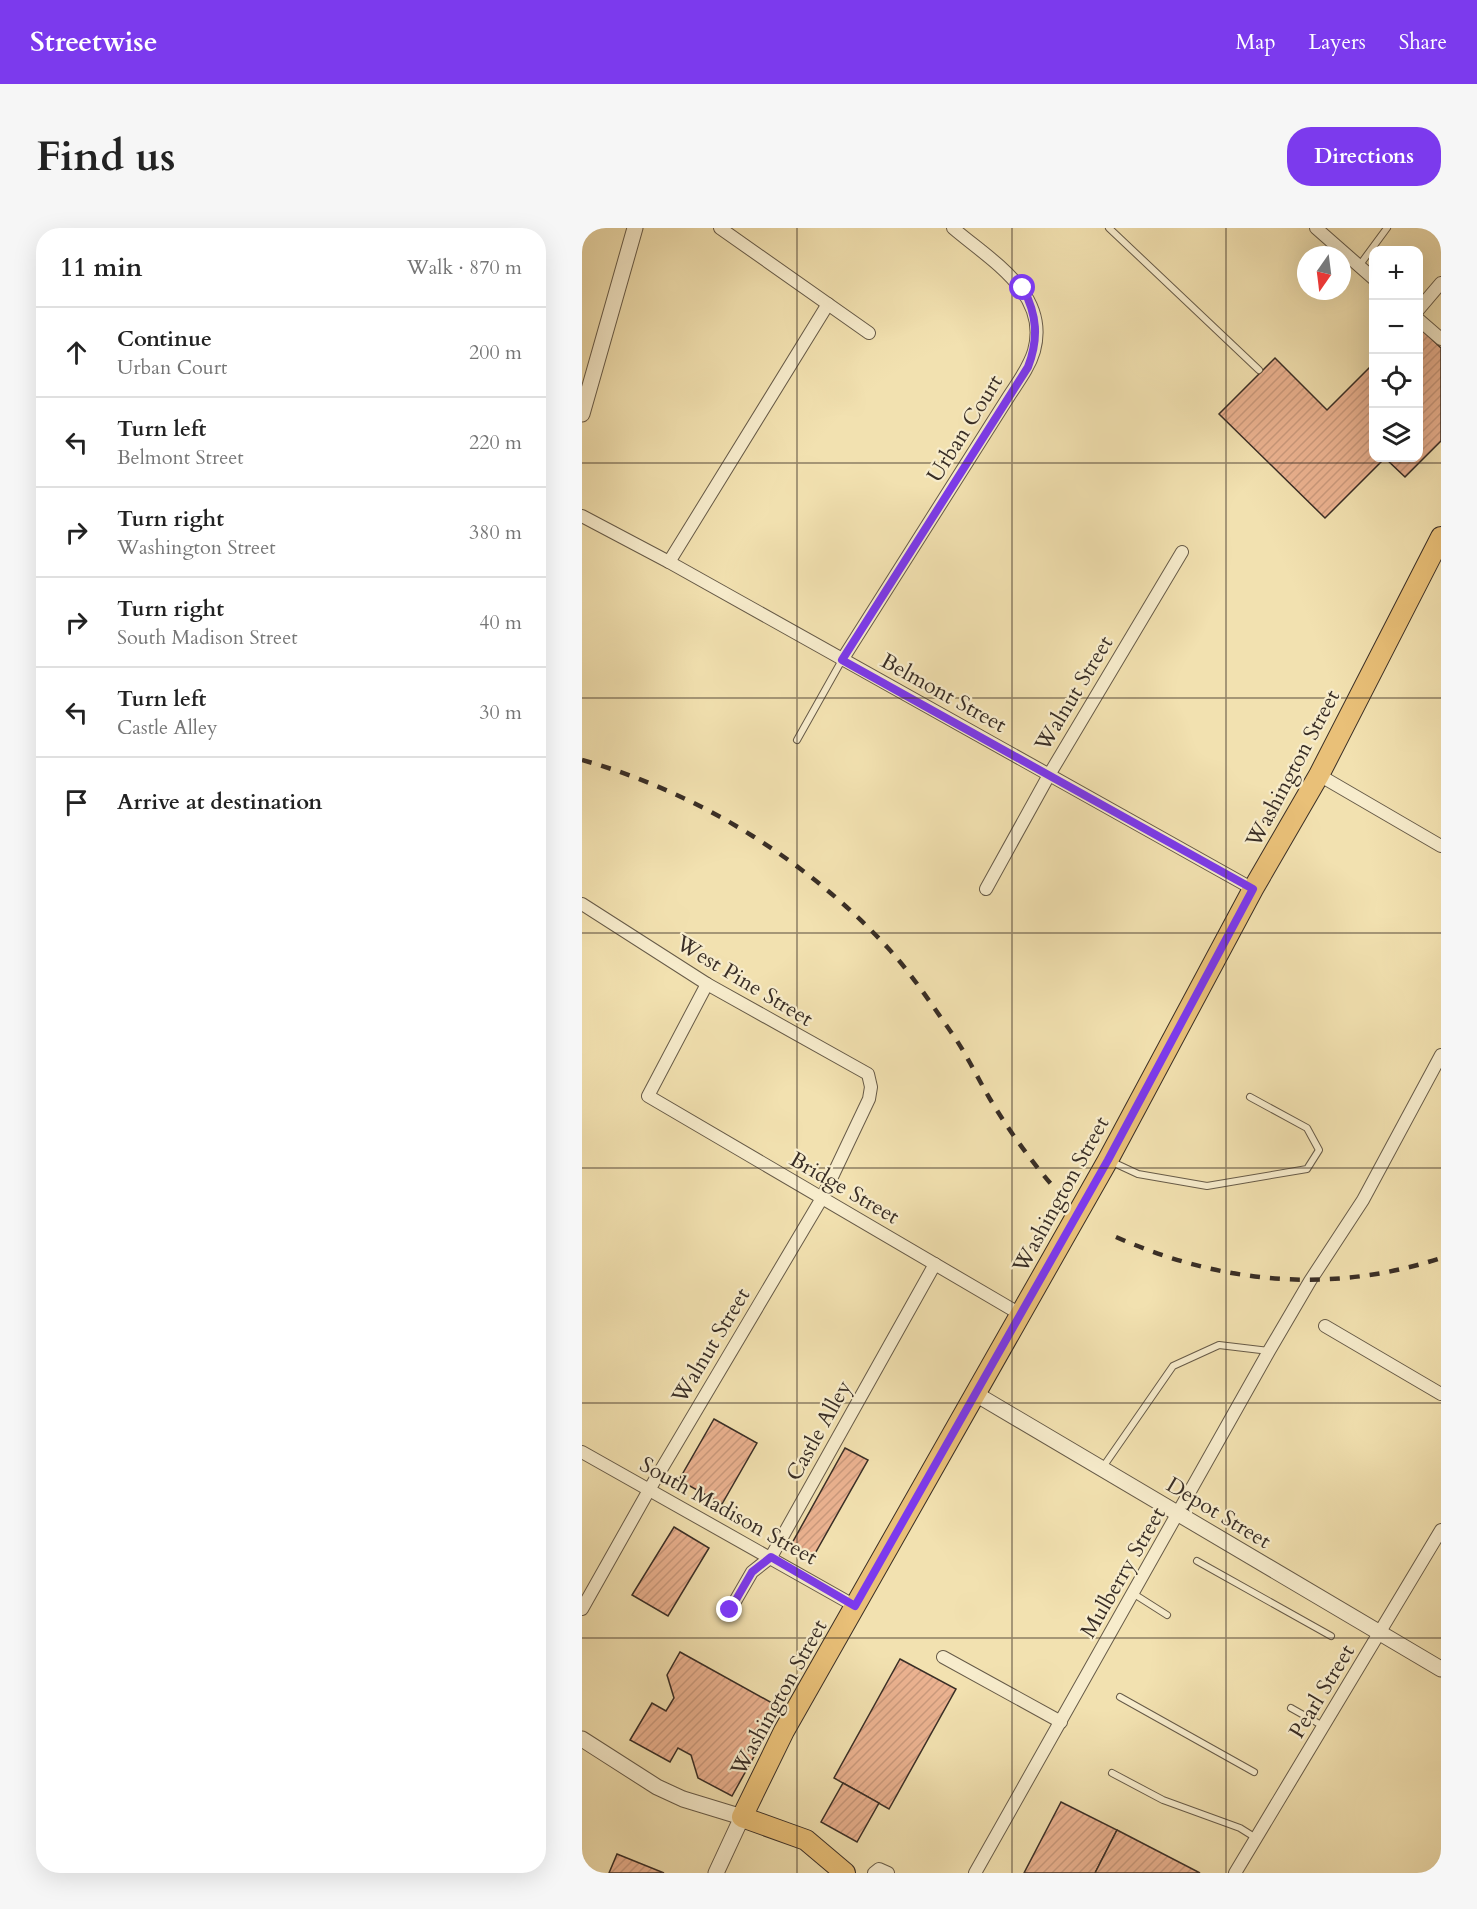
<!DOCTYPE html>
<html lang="en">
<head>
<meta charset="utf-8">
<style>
	body { margin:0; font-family:Cardo,serif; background:#f6f6f6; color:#222 }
	.controls { position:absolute; right:18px; top:18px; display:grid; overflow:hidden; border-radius:12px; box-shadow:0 6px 24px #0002 }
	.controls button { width:54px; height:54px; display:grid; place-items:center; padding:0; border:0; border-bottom:2px solid #e0e0e0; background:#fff; color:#222; font:30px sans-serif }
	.compass { position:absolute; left:715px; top:18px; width:54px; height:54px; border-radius:50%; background:#fff; box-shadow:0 6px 24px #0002; rotate:194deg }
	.stop { position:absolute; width:18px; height:18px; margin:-14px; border:4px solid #7c3aed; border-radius:50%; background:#fff }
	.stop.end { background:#7c3aed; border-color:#fff; box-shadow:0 2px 6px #0008 }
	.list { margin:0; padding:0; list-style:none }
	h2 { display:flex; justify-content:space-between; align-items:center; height:78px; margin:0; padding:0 24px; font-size:26px }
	h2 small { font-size:20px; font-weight:400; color:#767676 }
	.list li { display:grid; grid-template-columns:39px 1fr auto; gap:18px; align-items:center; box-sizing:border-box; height:90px; padding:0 24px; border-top:2px solid #e0e0e0 }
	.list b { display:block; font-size:22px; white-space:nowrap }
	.list p { margin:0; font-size:20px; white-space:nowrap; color:#767676 }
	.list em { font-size:20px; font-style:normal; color:#767676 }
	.icon { flex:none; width:33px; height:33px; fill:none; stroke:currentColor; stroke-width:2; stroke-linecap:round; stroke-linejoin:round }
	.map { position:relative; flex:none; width:859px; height:1645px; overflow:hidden; border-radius:24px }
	header { display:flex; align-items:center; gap:36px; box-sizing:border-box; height:84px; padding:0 30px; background:#7c3aed; color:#fff }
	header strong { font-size:28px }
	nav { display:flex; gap:33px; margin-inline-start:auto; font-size:21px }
	.intro { display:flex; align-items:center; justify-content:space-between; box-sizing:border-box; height:144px; padding:0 36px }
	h1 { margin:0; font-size:42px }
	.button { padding:15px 27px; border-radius:24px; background:#7c3aed; color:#fff; font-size:21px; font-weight:700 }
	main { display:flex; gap:36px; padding:0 36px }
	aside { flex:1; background:#fff; border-radius:24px; box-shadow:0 6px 24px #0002 }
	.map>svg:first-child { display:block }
	.building { fill:url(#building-hatch); stroke:#392e26; stroke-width:1.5 }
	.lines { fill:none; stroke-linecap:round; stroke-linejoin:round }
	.service-casing { stroke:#675b48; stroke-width:8 }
	.minor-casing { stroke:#675b48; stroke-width:14 }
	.tertiary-casing { stroke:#675b48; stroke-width:17 }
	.primary-casing { stroke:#392e26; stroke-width:22 }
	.service { stroke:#f7eccc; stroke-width:6 }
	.minor { stroke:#f7eccc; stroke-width:12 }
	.tertiary { stroke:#f7eccc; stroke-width:15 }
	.primary { stroke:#e9c078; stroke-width:20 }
	.rail { stroke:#392e26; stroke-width:4.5; stroke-dasharray:10 10; stroke-linecap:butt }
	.route { stroke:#7c3aed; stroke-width:8 }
	.grid { fill:none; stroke:#392e26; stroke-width:1.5; stroke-opacity:0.55 }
	.labels { text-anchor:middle; stroke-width:4.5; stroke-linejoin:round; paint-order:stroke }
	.street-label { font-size:22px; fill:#392e26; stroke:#f7eccc }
</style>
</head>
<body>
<header>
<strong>Streetwise</strong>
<nav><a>Map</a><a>Layers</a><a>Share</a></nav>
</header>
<div class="intro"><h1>Find us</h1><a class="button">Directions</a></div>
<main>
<aside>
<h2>11 min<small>Walk · 870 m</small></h2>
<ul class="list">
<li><svg class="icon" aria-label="ahead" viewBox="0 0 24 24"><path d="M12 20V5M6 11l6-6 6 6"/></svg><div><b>Continue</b><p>Urban Court</p></div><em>200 m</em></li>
<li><svg class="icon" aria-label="left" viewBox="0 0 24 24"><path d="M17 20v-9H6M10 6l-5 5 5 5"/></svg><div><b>Turn left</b><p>Belmont Street</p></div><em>220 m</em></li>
<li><svg class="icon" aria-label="right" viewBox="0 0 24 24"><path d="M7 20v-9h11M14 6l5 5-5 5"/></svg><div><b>Turn right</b><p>Washington Street</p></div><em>380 m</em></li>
<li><svg class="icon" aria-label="right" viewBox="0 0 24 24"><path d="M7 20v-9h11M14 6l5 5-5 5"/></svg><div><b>Turn right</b><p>South Madison Street</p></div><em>40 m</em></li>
<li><svg class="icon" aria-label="left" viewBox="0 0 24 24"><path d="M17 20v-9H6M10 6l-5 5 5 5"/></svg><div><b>Turn left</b><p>Castle Alley</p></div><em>30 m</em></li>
<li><svg class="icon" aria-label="arrive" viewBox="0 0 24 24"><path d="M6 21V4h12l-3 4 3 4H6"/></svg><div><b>Arrive at destination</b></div></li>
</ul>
</aside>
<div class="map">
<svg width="859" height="1645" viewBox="0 0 859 1645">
	<defs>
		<pattern id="building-hatch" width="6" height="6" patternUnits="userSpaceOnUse" patternTransform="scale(1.5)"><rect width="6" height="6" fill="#ebb290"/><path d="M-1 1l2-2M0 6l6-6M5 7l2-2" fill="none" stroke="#ca997c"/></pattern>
	</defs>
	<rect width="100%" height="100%" fill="#f2e1b0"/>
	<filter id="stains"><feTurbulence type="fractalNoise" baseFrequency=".00333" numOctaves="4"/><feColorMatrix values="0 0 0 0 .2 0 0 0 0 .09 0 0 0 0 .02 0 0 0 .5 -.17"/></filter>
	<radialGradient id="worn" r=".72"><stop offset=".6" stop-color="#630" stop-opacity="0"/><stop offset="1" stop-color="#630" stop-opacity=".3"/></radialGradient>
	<!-- building -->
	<g class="building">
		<path d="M 836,98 L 859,120 L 859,213 L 823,249 L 803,230 L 836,230 Z"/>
		<path d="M 693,130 L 745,182 L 792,135 L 792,230 L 803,230 L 743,290 L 637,186 Z"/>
		<path d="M 132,1191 L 175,1215 L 140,1276 L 97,1252 Z"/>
		<path d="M 263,1220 L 286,1232 L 231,1329 L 209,1317 Z"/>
		<path d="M 92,1299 L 127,1320 L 86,1388 L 50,1367 Z"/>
		<path d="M 98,1424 L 199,1480 L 150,1568 L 116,1550 L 109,1527 L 96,1520 L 88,1534 L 48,1512 L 70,1475 L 84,1483 L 92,1470 L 85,1447 Z"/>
		<path d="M 318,1431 L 374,1461 L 307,1581 L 252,1550 Z"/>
		<path d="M 261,1555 L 297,1575 L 275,1614 L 239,1594 Z"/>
		<path d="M 479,1574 L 535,1602 L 513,1645 L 442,1645 Z"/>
		<path d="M 535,1602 L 618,1645 L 513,1645 Z"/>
		<path d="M 35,1626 L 82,1645 L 27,1645 Z"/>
	</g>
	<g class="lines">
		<!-- service casing -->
		<g class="service-casing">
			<g id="service">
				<path d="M 527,0 L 677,142"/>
				<path d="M 777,38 L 805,0"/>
				<path d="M 215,512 L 260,432"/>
				<path d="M 528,933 L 556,946 L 625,958 L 725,941 L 737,922 L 725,900 L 668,869"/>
				<path d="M 521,1239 L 591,1138 L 637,1117 L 687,1123"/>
				<path d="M 615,1333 L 749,1408"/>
				<path d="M 552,1366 L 585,1387"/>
				<path d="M 538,1469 L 672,1544"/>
				<path d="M 709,1480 L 741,1498"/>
				<path d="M 530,1545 L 581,1572 L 658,1600 L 674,1610"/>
			</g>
		</g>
		<!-- minor casing -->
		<g class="minor-casing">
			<g id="minor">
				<path d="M 138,0 L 287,105"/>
				<path d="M 734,0 L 792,51"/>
				<path d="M 836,82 L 859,55"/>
				<path d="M 836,91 L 859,111"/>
				<path d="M 0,288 L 87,334 L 671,661"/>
				<path d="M 87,334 L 246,76"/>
				<path d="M 260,432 L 427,168 C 436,154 447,140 452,123 C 468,65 408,32 371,0"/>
				<path d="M 737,547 L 859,618"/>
				<path d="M 404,661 L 467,547 L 600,324"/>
				<path d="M 0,676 L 125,756 L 286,846 L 289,859 L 287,871 L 240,970 L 67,1262 L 0,1381"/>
				<path d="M 125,756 L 66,868 L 438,1086"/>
				<path d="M 743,1098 L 859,1166"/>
				<path d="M 0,1224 L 273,1378"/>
				<path d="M 148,1382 L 170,1344 L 189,1329 L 353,1036"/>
				<path d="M 361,1429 L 479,1494"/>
				<path d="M 292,1645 L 297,1641 L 306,1645"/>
				<path d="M 393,1645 L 687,1123 L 728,1053 L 781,972 L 859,827"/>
				<path d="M 653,1645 L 859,1302"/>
			</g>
		</g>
		<!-- tertiary casing -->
		<g class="tertiary-casing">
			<g id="tertiary">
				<path d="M 0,186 L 53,0"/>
				<path d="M 392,1165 L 859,1441"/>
				<path d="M 0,1511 L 75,1559 L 101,1571 L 160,1589 L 134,1645"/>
			</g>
		</g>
		<!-- primary casing -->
		<g class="primary-casing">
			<path id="primary" d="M 263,1645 L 224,1612 L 160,1589 L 202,1503 L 526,932 L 671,661 L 737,547 L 859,309"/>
		</g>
		<!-- service -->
		<use href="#service" class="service"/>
		<!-- minor -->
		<use href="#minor" class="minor"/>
		<!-- tertiary -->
		<use href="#tertiary" class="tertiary"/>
		<!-- primary -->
		<use href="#primary" class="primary"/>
		<!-- rail -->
		<g class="rail">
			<path d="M 0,532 C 115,564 225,632 306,720 C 329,745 350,777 369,804 C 384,825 395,849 408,871 C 426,901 446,929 469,956"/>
			<path d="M 534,1009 C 640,1056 749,1066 859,1030"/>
		</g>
	</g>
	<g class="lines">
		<!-- route -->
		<path class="route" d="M 148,1382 L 170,1344 L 189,1329 L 273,1378 L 526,932 L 671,661 L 260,432 L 446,139 C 457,110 455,87 441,60"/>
	</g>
	<!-- grid -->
	<path class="grid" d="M 215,0 L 215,1645M 430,0 L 430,1645M 644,0 L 644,1645M 0,235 L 859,235M 0,470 L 859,470M 0,705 L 859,705M 0,940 L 859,940M 0,1175 L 859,1175M 0,1410 L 859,1410"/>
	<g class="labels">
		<!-- street labels -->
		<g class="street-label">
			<text transform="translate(382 200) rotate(-58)" y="8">Urban Court</text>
			<text transform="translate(362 464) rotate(29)" y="8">Belmont Street</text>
			<text transform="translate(491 465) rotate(-59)" y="8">Walnut Street</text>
			<text transform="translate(710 540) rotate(-62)" y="8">Washington Street</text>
			<text transform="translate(163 752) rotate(31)" y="8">West Pine Street</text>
			<text transform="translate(263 959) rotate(30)" y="8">Bridge Street</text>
			<text transform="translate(478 966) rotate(-61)" y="8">Washington Street</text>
			<text transform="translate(128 1117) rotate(-59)" y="8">Walnut Street</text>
			<text transform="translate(236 1202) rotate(-61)" y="8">Castle Alley</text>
			<text transform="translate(147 1282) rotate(29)" y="8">South Madison Street</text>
			<text transform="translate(637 1284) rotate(31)" y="8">Depot Street</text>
			<text transform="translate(540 1344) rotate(-60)" y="8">Mulberry Street</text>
			<text transform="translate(739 1463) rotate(-59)" y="8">Pearl Street</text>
			<text transform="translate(196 1469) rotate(-61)" y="8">Washington Street</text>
		</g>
	</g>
	<rect width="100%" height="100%" filter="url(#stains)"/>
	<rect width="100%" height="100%" fill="url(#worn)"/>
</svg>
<div class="controls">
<button>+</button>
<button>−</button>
<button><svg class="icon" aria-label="locate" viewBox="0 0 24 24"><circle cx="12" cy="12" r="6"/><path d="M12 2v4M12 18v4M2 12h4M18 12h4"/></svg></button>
<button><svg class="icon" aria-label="layers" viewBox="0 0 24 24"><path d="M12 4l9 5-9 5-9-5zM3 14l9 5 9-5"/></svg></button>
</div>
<svg class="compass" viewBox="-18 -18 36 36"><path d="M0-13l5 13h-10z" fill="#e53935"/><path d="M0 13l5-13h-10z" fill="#767676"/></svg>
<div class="stop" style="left:441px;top:60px"></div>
<div class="stop end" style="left:148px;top:1382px"></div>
</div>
</main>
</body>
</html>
